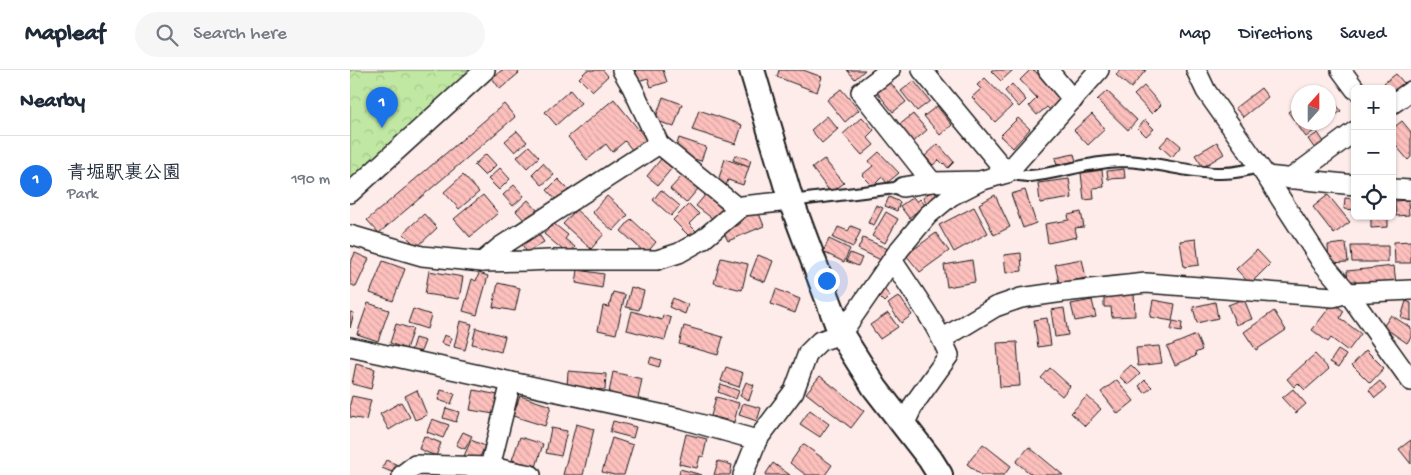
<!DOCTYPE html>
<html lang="en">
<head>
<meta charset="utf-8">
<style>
	body { margin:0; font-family:"Gochi Hand","Klee One",sans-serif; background:#f6f6f7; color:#1f2937 }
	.controls { position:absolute; right:15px; top:15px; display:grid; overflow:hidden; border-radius:8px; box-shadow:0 1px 4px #0004 }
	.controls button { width:45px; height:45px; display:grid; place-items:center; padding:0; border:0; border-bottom:1px solid #e0e1e3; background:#fff; color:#1f2937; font:25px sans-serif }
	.compass { position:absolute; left:941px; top:15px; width:45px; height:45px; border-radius:50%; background:#fff; box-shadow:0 1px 4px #0004; rotate:21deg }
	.you { position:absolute; left:476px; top:210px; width:18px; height:18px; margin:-12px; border:4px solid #fff; border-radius:50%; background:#1a73e8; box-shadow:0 0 0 8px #1a73e833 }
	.badge { display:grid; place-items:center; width:32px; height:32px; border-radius:50%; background:#1a73e8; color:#fff; font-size:16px; font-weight:700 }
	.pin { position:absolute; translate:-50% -41px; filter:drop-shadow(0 1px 2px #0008) }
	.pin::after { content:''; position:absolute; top:26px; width:18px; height:15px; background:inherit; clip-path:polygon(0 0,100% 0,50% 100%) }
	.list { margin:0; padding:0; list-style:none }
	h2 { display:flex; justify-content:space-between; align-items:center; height:65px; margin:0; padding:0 20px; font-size:21px }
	h2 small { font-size:16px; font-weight:400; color:#747a83 }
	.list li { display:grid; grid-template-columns:32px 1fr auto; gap:15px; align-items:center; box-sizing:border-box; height:90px; padding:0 20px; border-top:1px solid #e0e1e3 }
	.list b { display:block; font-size:19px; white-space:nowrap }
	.list p { margin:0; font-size:16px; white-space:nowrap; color:#747a83 }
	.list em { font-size:16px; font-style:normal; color:#747a83 }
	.icon { flex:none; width:28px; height:28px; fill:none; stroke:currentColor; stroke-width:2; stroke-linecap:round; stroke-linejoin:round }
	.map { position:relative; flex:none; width:1061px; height:405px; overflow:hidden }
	header { display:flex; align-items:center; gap:30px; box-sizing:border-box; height:70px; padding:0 25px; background:#fff; border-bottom:1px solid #e0e1e3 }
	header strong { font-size:24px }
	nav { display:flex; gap:28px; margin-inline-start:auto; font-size:18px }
	.search { width:350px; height:45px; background:#f6f6f7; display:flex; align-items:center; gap:12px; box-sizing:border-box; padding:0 18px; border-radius:28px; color:#747a83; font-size:19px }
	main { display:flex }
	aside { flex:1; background:#fff }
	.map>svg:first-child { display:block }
	.park { fill:url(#park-crowns); stroke:#6e8260 }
	.building { fill:url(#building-back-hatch); stroke:#1c1c1c }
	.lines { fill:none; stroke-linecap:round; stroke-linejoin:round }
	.service-casing { stroke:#1c1c1c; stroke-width:14 }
	.minor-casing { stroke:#1c1c1c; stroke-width:22 }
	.tertiary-casing { stroke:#1c1c1c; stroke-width:28 }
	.service { stroke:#fff; stroke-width:10 }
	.minor { stroke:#fff; stroke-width:19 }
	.tertiary { stroke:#fff; stroke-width:24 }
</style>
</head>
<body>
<header>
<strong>Mapleaf</strong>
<div class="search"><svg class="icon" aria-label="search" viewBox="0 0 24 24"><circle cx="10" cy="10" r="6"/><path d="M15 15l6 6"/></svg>Search here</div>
<nav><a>Map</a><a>Directions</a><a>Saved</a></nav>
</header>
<main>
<aside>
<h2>Nearby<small></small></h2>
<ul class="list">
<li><span class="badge">1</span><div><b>青堀駅裏公園</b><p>Park</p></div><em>190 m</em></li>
</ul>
</aside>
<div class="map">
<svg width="1061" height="405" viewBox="0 0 1061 405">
	<defs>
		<pattern id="park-crowns" width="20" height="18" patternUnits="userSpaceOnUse" patternTransform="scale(1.25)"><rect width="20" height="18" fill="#c1e8a3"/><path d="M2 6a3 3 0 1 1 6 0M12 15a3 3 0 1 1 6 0" fill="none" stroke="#a5c68c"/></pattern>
		<pattern id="building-back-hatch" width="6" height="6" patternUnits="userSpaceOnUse" patternTransform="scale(1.25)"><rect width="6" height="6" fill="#fdc0bd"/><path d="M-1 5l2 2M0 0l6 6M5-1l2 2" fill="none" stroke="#d8a4a2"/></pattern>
	</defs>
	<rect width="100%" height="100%" fill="#feeceb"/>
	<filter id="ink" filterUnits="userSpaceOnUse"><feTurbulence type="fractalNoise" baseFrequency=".02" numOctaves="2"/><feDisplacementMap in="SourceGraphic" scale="10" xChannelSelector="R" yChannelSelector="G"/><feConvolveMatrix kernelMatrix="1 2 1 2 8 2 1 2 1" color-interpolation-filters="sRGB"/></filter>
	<g filter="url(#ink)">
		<!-- park -->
		<path class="park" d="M 0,0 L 130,0 L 0,115 Z"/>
		<!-- building -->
		<g class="building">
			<path d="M 152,0 L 167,0 L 169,3 L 150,19 L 142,8 Z"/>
			<path d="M 237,0 L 253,0 L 258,6 L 242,21 L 229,8 Z"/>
			<path d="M 285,0 L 313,0 L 317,12 L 301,17 L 298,8 L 288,11 Z"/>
			<path d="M 429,0 L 453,0 L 472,7 L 467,22 L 427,7 Z"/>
			<path d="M 497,0 L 515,0 L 505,9 Z"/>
			<path d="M 642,0 L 663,0 L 651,11 L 641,1 Z"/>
			<path d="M 680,0 L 684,0 L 715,32 L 703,43 L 697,37 L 687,45 L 679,36 L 687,28 L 670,10 Z"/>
			<path d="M 770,0 L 796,0 L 781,18 L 766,5 Z"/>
			<path d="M 1046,4 L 1054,13 L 1042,22 L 1042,19 L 1039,19 L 1034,13 Z"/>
			<path d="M 635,8 L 662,36 L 645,52 L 622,27 L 631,19 L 627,15 Z"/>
			<path d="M 564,11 L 580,31 L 567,41 L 551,21 Z"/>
			<path d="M 540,12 L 556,32 L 543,42 L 527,22 Z"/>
			<path d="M 662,14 L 676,30 L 669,37 L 655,21 Z"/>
			<path d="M 794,16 L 811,35 L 802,44 L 784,25 Z"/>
			<path d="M 973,17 L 978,22 L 965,22 Z"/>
			<path d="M 911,18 L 918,27 L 893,47 L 885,38 Z"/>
			<path d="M 491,19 L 509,40 L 495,52 L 477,30 Z"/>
			<path d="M 220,20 L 231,33 L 206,55 L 195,42 Z"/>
			<path d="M 757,21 L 787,50 L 778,60 L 747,30 Z"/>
			<path d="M 978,24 L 991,41 L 978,51 Z"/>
			<path d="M 313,27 L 332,34 L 324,57 L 305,50 Z"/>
			<path d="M 264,29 L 297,70 L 283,81 L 275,71 L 262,82 L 256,74 L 237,90 L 218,67 Z"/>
			<path d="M 154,34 L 165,47 L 29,163 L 17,150 Z"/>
			<path d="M 948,35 L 948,52 L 976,52 L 956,67 L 938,42 Z"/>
			<path d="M 587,36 L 602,55 L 590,65 L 574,46 Z"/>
			<path d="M 349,40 L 392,55 L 386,74 L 342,60 Z"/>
			<path d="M 563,44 L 577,60 L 562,73 L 548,56 Z"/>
			<path d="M 742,44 L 755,59 L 738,75 L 724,60 Z"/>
			<path d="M 477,46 L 488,59 L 472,73 L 461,60 Z"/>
			<path d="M 512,47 L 524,60 L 517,67 L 524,75 L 512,85 L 493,64 Z"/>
			<path d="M 668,48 L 680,59 L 663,78 L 650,66 Z"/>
			<path d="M 795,50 L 804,59 L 796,66 L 788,58 Z"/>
			<path d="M 1052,51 L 1061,62 L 1061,87 L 1058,90 L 1042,71 L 1042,59 Z"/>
			<path d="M 167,61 L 177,72 L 165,82 L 155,71 Z"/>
			<path d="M 968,63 L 974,72 L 965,79 L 958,69 Z"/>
			<path d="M 819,66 L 831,76 L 822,87 L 810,76 Z"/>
			<path d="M 329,68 L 356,77 L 351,91 L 324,83 Z"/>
			<path d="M 867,72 L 874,84 L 853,97 L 845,85 Z"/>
			<path d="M 588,74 L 604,92 L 598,98 L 594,93 L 593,94 L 589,90 L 583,95 L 575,86 Z"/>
			<path d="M 179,76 L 189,87 L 177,98 L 167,87 Z"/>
			<path d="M 529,82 L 549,103 L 537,113 L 532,107 L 523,116 L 512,105 L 523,96 L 519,91 Z"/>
			<path d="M 136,84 L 146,95 L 135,106 L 124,95 Z"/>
			<path d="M 724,84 L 726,91 L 707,95 L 705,88 Z"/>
			<path d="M 385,85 L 401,90 L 399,96 L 383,90 Z"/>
			<path d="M 311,89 L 322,98 L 308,115 L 297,106 Z"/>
			<path d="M 375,89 L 399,97 L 393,115 L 378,110 L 376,116 L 367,114 Z"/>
			<path d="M 474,89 L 494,113 L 481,123 L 462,98 Z"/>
			<path d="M 193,93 L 204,105 L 192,115 L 182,104 Z"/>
			<path d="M 150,98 L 160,109 L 149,120 L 138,109 Z"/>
			<path d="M 774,99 L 775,108 L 758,109 L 757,101 Z"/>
			<path d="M 752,100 L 754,117 L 743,118 L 744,129 L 734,130 L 731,103 Z"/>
			<path d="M 113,105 L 129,122 L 109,139 L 94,122 Z"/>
			<path d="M 333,105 L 348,119 L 336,133 L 320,119 Z"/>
			<path d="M 208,109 L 219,120 L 207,131 L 197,120 Z"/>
			<path d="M 719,109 L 722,128 L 690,133 L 688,113 Z"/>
			<path d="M 164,115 L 174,126 L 163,136 L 153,125 Z"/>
			<path d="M 311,120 L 330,136 L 321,146 L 303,130 Z"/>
			<path d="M 584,120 L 589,128 L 578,135 L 573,127 Z"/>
			<path d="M 675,120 L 686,153 L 673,158 L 661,124 Z"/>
			<path d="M 356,124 L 376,140 L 367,152 L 346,136 Z"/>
			<path d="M 133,125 L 148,143 L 120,167 L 104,149 Z"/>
			<path d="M 645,125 L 660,157 L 644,165 L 629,134 Z"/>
			<path d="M 978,125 L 1000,152 L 984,164 L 963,137 Z"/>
			<path d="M 257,126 L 278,145 L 263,161 L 242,142 Z"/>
			<path d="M 539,127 L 550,132 L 547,141 L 535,136 Z"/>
			<path d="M 563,127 L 567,132 L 570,129 L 575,135 L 559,148 L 550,136 Z"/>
			<path d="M 995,128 L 1005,129 L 1005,140 L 994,139 Z"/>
			<path d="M 178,130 L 188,141 L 176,152 L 166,141 Z"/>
			<path d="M 1058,130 L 1059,145 L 1046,146 L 1045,131 Z"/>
			<path d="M 339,134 L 349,144 L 339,154 L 346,161 L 340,167 L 323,150 Z"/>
			<path d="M 526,135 L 533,138 L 524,155 L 518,153 Z"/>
			<path d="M 624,137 L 638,163 L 604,182 L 589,155 Z"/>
			<path d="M 226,140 L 254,164 L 241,179 L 213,154 Z"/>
			<path d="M 408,141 L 414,156 L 378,171 L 373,161 L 390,154 L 388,150 Z"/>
			<path d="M 536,142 L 548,149 L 535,173 L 522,166 Z"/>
			<path d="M 731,142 L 734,157 L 725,158 L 727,167 L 698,173 L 695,154 L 719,150 L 718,145 Z"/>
			<path d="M 74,144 L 87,158 L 67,177 L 53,163 Z"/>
			<path d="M 1021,146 L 1038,146 L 1038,157 L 1021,158 Z"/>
			<path d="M 281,149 L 306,172 L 296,184 L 271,161 Z"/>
			<path d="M 203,153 L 218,165 L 215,169 L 225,177 L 219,185 L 194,164 Z"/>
			<path d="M 501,156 L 511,160 L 503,177 L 483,168 L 488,157 L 498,161 Z"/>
			<path d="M 188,163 L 194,172 L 177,182 L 171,173 Z"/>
			<path d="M 586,163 L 599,181 L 570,202 L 556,185 Z"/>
			<path d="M 513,168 L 538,179 L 533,191 L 508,179 Z"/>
			<path d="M 479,169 L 500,179 L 494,192 L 473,182 Z"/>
			<path d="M 846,169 L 849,195 L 834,197 L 830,171 Z"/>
			<path d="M 1061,171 L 1061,193 L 1045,193 L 1044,172 Z"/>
			<path d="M 996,173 L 998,192 L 979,193 L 978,175 Z"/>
			<path d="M 1001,176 L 1038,176 L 1038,192 L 1002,192 Z"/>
			<path d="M 907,180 L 920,194 L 900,214 L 886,199 Z"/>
			<path d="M 5,183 L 19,189 L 6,217 L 0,214 L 0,194 Z"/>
			<path d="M 500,183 L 512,188 L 508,196 L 496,191 Z"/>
			<path d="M 671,183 L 672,201 L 656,203 L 654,185 Z"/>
			<path d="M 408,185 L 423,191 L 415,212 L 400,206 Z"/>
			<path d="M 371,188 L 398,194 L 392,220 L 364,213 Z"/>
			<path d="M 732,189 L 736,208 L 709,213 L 705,194 Z"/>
			<path d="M 622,190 L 625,212 L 597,217 L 594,195 Z"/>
			<path d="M 33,191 L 55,199 L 43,231 L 20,223 Z"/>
			<path d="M 1044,196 L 1046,214 L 1006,218 L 1005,211 L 998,211 L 997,201 Z"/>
			<path d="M 228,200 L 254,204 L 252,218 L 226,213 Z"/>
			<path d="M 79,201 L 113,207 L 109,229 L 75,224 Z"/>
			<path d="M 129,203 L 138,206 L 127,245 L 113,241 L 122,209 L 126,211 Z"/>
			<path d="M 148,213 L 170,218 L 165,241 L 143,237 Z"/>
			<path d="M 281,217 L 294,221 L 289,240 L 276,237 Z"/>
			<path d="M 533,218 L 540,226 L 534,232 L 527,225 Z"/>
			<path d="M 426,219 L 450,229 L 445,243 L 421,234 Z"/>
			<path d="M 784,221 L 785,246 L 762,247 L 761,237 L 754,237 L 754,222 Z"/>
			<path d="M 263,222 L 275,225 L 266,264 L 248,260 L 253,236 L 259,237 Z"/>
			<path d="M 549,226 L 562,245 L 551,253 L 538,234 Z"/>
			<path d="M 323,228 L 338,235 L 335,244 L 319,237 Z"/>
			<path d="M 894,229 L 902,249 L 886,255 L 878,235 Z"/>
			<path d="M 742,230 L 746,247 L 725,251 L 721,234 Z"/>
			<path d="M 803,230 L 825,234 L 822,251 L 800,247 Z"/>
			<path d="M 1056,231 L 1061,233 L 1061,251 L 1051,248 Z"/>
			<path d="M 865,232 L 868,248 L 847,253 L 843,237 Z"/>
			<path d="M 18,233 L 39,240 L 28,271 L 7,264 Z"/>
			<path d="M 983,233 L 994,241 L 990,248 L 1011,264 L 998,281 L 981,268 L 978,272 L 962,260 Z"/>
			<path d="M 714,238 L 718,265 L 705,267 L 701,240 Z"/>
			<path d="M 63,239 L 81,245 L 77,259 L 58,253 Z"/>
			<path d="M 282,241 L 312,250 L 313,245 L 321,248 L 315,270 L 277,260 Z"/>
			<path d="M 924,241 L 936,260 L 906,280 L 894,262 Z"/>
			<path d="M 0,242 L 4,243 L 0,258 Z"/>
			<path d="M 538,243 L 548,257 L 530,269 L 520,255 Z"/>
			<path d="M 1041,245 L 1061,258 L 1061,267 L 1057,273 L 1033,257 Z"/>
			<path d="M 697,248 L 701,275 L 688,277 L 684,250 Z"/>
			<path d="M 110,251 L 122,254 L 115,280 L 104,277 Z"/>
			<path d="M 823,251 L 832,253 L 831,262 L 821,260 Z"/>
			<path d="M 46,254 L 63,259 L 56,279 L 40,273 Z"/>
			<path d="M 334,256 L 373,267 L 368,285 L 329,274 Z"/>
			<path d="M 126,258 L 155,266 L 151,282 L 122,274 Z"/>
			<path d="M 94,265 L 102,268 L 99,276 L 91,273 Z"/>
			<path d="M 846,265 L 852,280 L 845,283 L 846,286 L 825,295 L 817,277 Z"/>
			<path d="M 65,268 L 75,271 L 70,284 L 61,281 Z"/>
			<path d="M 667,272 L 670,316 L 650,317 L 647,273 Z"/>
			<path d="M 809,276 L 812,293 L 788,296 L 786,278 Z"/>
			<path d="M 988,280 L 996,285 L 989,297 L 980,292 Z"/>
			<path d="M 1016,280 L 1034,298 L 1020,313 L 1002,295 Z"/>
			<path d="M 965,284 L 979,299 L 955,320 L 948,313 L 944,317 L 937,309 Z"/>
			<path d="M 301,287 L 311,290 L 309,297 L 299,294 Z"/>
			<path d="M 6,294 L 25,299 L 21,319 L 2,314 Z"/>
			<path d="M 781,295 L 790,304 L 778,315 L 769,306 Z"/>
			<path d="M 376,297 L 393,303 L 389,317 L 371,311 Z"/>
			<path d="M 700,298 L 720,316 L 712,326 L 691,308 Z"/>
			<path d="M 218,301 L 256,304 L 255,320 L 217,317 Z"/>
			<path d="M 263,302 L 292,309 L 288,329 L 259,323 Z"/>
			<path d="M 470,306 L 514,341 L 501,358 L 456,323 Z"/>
			<path d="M 767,310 L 784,331 L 768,344 L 751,322 Z"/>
			<path d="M 795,310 L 802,317 L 795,323 L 789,316 Z"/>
			<path d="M 1030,311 L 1036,319 L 1025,328 L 1019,320 Z"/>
			<path d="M 396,312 L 404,315 L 399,330 L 390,326 Z"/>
			<path d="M 371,314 L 389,321 L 386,329 L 368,322 Z"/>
			<path d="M 943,319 L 956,334 L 946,343 L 932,328 Z"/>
			<path d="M 67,320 L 77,345 L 65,350 L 55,326 Z"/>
			<path d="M 91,320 L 105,324 L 101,334 L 88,330 Z"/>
			<path d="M 124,320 L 148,325 L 144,344 L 120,340 Z"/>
			<path d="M 2,326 L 21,330 L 16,350 L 0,347 L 0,334 Z"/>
			<path d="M 170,326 L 201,336 L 195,356 L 163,346 Z"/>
			<path d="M 737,326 L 751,339 L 735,356 L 721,343 Z"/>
			<path d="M 366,327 L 389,333 L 384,352 L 361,346 Z"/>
			<path d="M 51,332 L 60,347 L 39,360 L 30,344 Z"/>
			<path d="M 393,333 L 411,338 L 407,351 L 389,345 Z"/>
			<path d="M 96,338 L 109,342 L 106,352 L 93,348 Z"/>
			<path d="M 460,340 L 479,354 L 470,367 L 450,354 Z"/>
			<path d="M 82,349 L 99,355 L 93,368 L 77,362 Z"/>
			<path d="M 263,351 L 286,357 L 283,368 L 260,362 Z"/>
			<path d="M 226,354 L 244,359 L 233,405 L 213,405 Z"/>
			<path d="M 201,358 L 217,361 L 211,386 L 196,383 Z"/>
			<path d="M 113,362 L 122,366 L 115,379 L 106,375 Z"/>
			<path d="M 336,364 L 357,369 L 353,387 L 350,386 L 347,398 L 329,394 Z"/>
			<path d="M 74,366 L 91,373 L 86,386 L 69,379 Z"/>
			<path d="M 170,367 L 193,374 L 186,397 L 162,390 Z"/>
			<path d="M 262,368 L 283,375 L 274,405 L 264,405 L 252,402 Z"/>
			<path d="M 121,370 L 135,376 L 128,391 L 114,386 Z"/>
			<path d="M 1061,370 L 1061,394 L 1049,379 Z"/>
			<path d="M 453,374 L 482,395 L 475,405 L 456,405 L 440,393 Z"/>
			<path d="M 633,374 L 661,396 L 654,405 L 631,405 L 617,394 Z"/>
			<path d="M 679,377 L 713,405 L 682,405 L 666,392 Z"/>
			<path d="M 36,390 L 48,395 L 44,403 L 32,398 Z"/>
			<path d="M 368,391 L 382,395 L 380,405 L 364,405 Z"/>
			<path d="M 423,393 L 440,405 L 415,405 Z"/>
			<path d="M 330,399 L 352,405 L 329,405 Z"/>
		</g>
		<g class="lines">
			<!-- service casing -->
			<g class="service-casing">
				<g id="service">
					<path d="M 657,103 C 664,104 673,106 680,106 C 712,103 741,91 774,91 C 819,92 866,114 909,96"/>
					<path d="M 441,131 L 553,117"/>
				</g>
			</g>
			<!-- minor casing -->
			<g class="minor-casing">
				<g id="minor">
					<path d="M 272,0 L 282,17 L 309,74 L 389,139"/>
					<path d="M 540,0 L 511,22 L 582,112"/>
					<path d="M 572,0 L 657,103"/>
					<path d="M 698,0 L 723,30"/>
					<path d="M 846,0 L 856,21 L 916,106 L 971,191 L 998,223 L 1061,311"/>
					<path d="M 991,0 L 1005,19"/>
					<path d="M 1042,34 L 1061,21"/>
					<path d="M 916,106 L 1005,115"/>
					<path d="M 940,109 L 1005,61"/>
					<path d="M 553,117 L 582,112 L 630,111 L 657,103 L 749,0"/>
					<path d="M 1042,119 L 1061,120"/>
					<path d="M 0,123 L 135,0"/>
					<path d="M 0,165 L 72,186 L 132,192 L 178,191 L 200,190 L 307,190 L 329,183 L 352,170 L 392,136 L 441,131"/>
					<path d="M 542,190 C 562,221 585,251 599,285 L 564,334 L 554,355"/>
					<path d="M 132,192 L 150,177 L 309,74"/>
					<path d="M 592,269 L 645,237 L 671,228 L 713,222 L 796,213 L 983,227 L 998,223 L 1061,220"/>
					<path d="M 0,277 L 328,348 L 407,370"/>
					<path d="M 140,397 L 161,312"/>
					<path d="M 52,405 L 65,395 L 140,397 L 181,405"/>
					<path d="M 393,405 L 407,370 L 444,321 L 458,283 L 470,271 L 491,264 L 549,180 L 578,145 L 601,126 L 630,111"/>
				</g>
			</g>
			<!-- tertiary casing -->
			<g class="tertiary-casing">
				<path id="tertiary" d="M 402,0 L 441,131 L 491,264 L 525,318 L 580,389 L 590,405"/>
			</g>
			<!-- service -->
			<use href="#service" class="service"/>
			<!-- minor -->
			<use href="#minor" class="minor"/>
			<!-- tertiary -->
			<use href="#tertiary" class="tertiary"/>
		</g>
	</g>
</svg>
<div class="controls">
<button>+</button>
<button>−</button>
<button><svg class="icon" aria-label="locate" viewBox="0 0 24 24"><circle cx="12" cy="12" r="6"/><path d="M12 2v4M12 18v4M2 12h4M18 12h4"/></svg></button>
</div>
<svg class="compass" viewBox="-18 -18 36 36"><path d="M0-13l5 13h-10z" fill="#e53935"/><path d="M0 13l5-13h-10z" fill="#747a83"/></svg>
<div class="you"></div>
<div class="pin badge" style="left:32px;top:58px">1</div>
</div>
</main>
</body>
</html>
